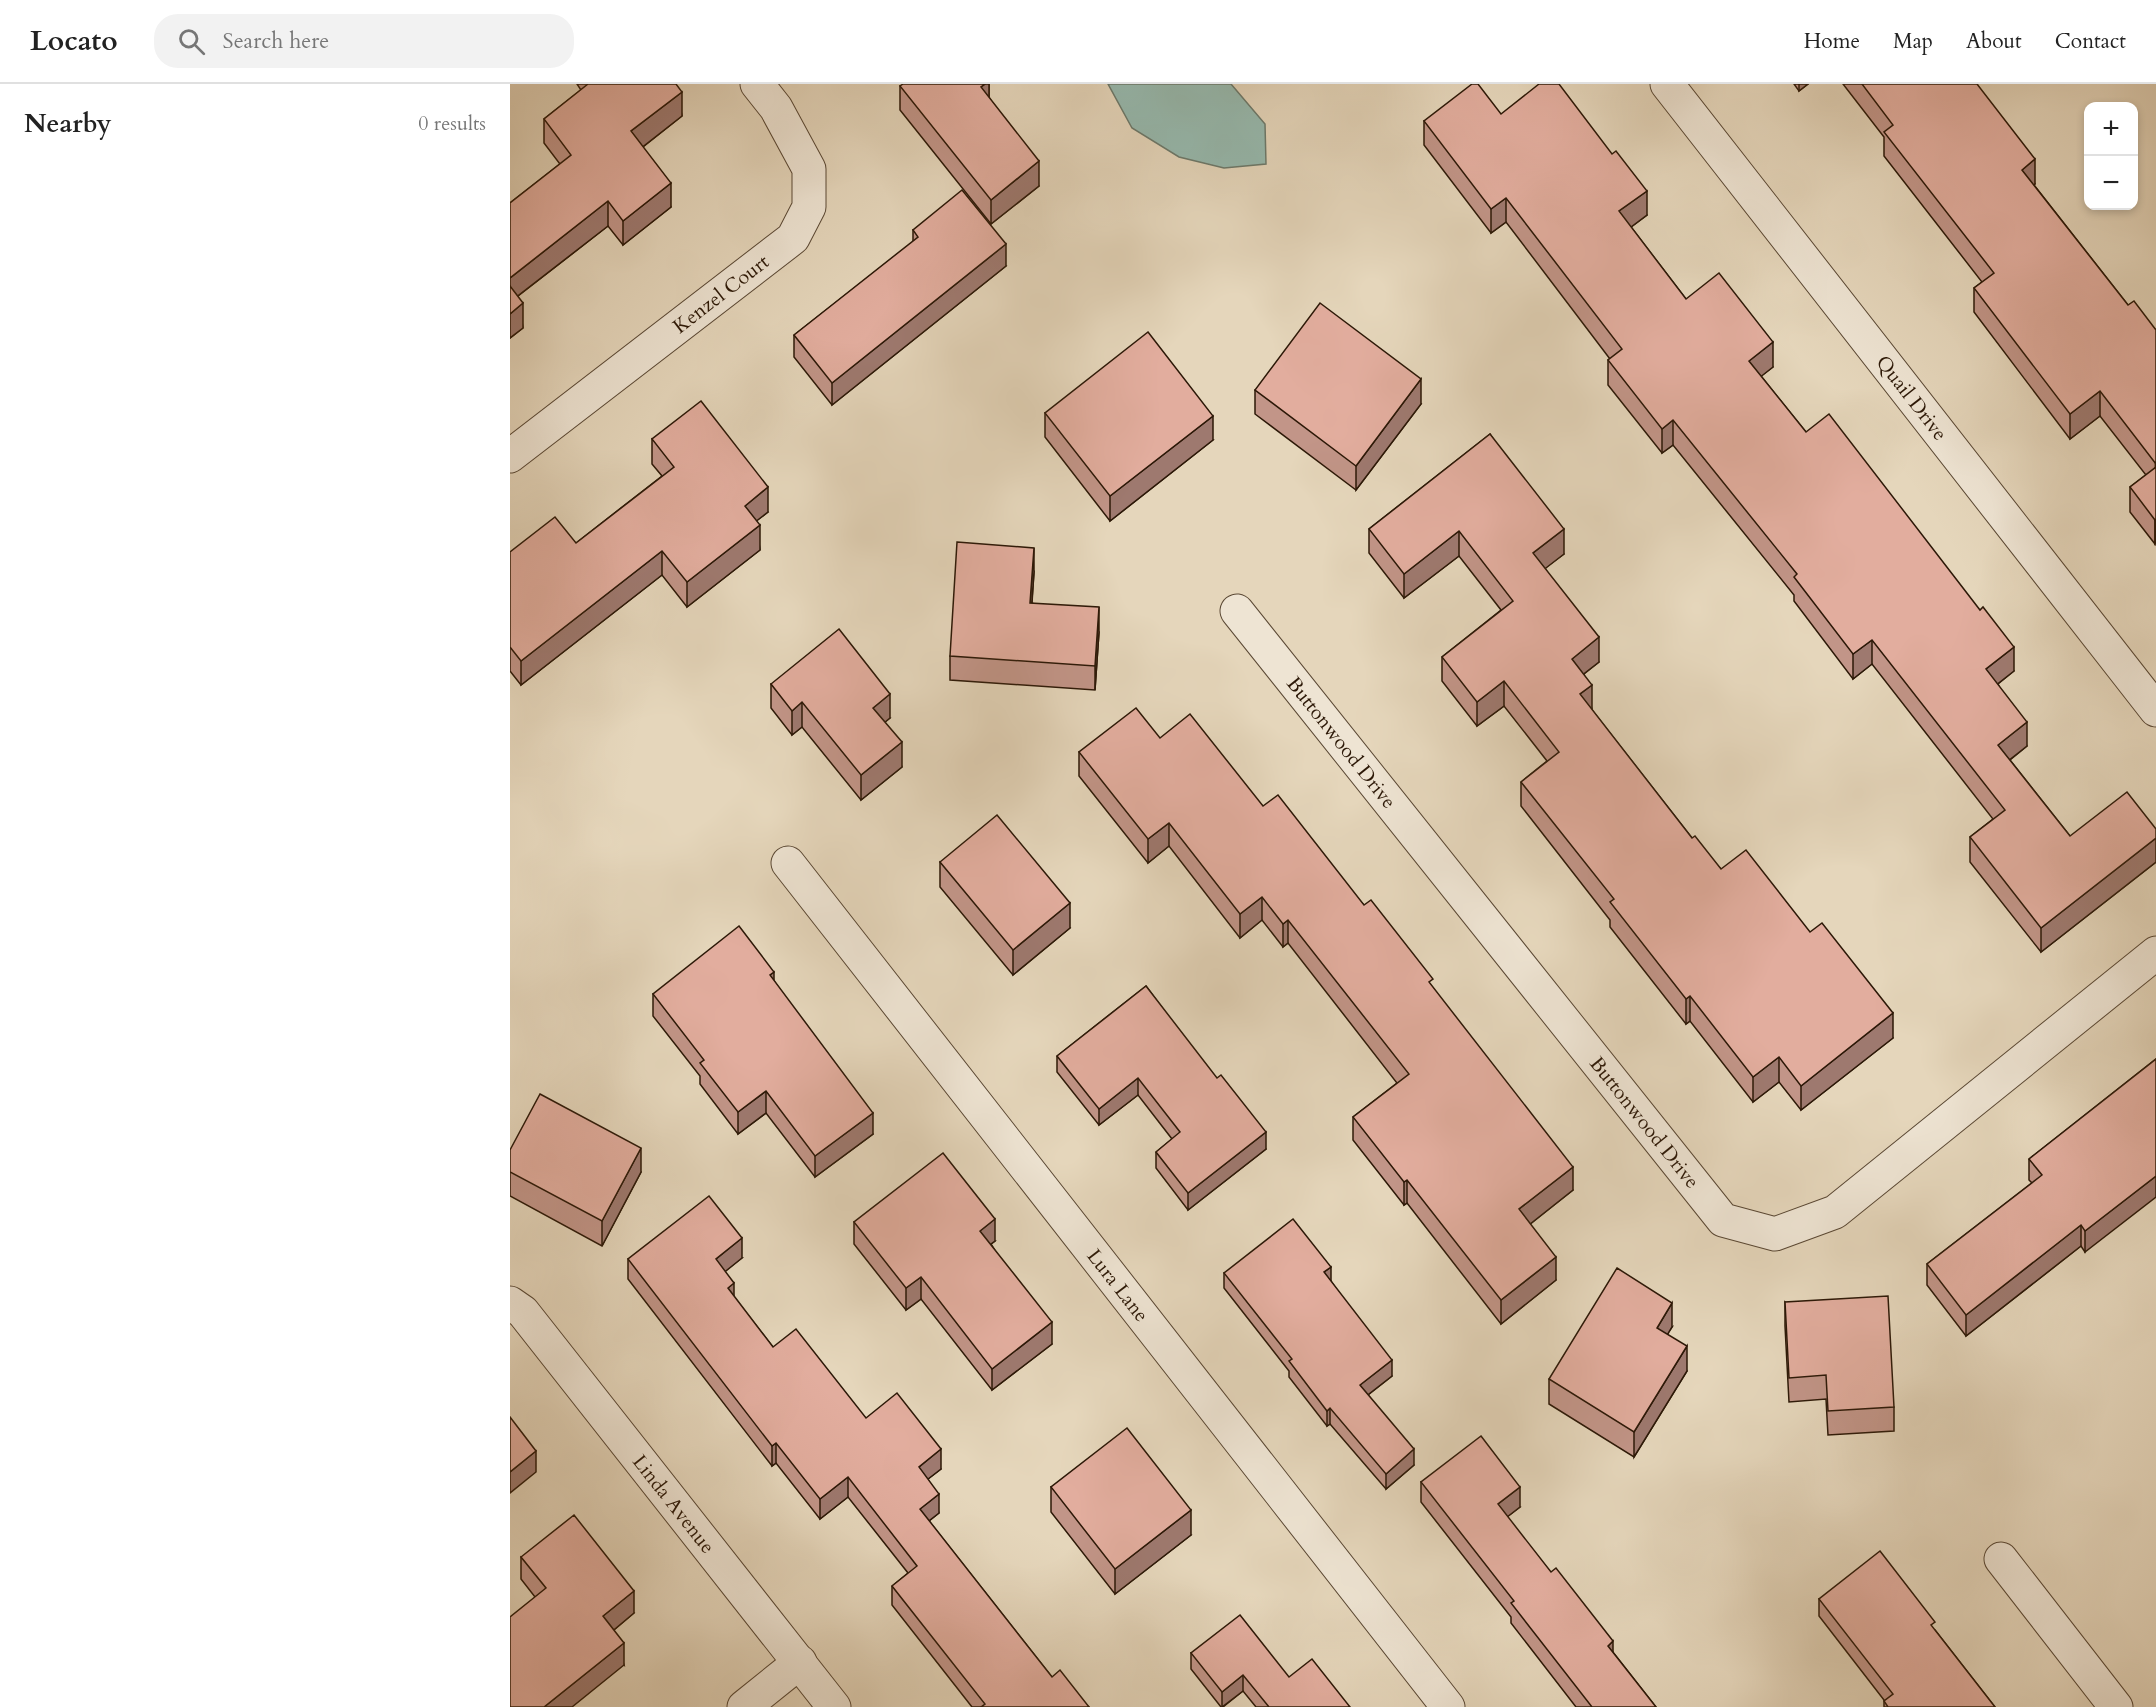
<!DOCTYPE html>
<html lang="en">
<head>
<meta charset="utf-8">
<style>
	body { margin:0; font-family:Cardo,serif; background:#f2f2f2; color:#222 }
	.controls { position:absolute; right:18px; top:18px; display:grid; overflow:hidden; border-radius:12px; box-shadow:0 3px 9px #0003 }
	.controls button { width:54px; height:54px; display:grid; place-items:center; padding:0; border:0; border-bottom:2px solid #e0e0e0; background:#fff; color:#222; font:30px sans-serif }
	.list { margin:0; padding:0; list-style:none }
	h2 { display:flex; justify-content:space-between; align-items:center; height:78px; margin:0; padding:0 24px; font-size:26px }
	h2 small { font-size:20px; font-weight:400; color:#767676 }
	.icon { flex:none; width:33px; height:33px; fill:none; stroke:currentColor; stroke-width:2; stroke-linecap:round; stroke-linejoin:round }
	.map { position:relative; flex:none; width:1646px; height:1623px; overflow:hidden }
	header { display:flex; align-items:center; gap:36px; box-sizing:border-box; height:84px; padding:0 30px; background:#fff; border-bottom:2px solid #e0e0e0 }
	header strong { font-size:28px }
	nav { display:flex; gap:33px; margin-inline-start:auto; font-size:21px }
	.search { width:420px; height:54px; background:#f2f2f2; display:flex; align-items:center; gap:15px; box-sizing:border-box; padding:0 21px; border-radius:24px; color:#767676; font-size:22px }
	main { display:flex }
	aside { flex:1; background:#fff }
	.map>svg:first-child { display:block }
	.water { fill:#96b9ae; stroke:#6c796b; stroke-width:1.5 }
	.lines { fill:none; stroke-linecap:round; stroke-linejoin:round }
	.street-casing { stroke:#5a4834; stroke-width:35 }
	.street { stroke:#eee4d3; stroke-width:33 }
	.wall { fill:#c29588; stroke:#2c1807; stroke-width:1.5 }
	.shaded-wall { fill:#9e796f; stroke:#2c1807; stroke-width:1.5 }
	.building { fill:#e2ad9e; stroke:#2c1807; stroke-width:1.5 }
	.labels { text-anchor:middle; stroke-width:6; stroke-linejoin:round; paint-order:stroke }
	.street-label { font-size:20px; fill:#2c1807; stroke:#eee4d3 }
</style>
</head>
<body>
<header>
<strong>Locato</strong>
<div class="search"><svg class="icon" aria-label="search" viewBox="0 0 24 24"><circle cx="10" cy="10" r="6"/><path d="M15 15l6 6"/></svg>Search here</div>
<nav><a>Home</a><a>Map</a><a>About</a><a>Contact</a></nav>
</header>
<main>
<aside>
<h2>Nearby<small>0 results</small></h2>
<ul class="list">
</ul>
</aside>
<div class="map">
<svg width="1646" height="1623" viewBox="0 0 1646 1623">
	<rect width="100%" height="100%" fill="#e5d6bb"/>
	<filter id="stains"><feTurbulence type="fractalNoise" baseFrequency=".00333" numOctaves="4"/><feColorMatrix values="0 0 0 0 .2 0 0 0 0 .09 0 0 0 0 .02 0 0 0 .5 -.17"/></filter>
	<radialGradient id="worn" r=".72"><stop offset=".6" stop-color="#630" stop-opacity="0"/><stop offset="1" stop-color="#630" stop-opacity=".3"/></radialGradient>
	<!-- water -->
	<path class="water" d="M 598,0 L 721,0 L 755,40 L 756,80 L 714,84 L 669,73 L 622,44 Z"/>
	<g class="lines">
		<!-- street casing -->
		<g class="street-casing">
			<g id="street">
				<path id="s1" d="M 1157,0 L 1646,626"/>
				<path id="s2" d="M 0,372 L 283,154 L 299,123 L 299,85 L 266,24 L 247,0"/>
				<path id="s3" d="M 727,527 L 1213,1136 L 1265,1150 L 1325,1128 L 1646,869"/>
				<path id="s4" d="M 278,779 L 938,1623"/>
				<path id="s5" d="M 0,1219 L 13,1228 L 324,1623"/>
				<path d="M 1491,1475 L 1606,1623"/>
				<path d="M 234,1623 L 290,1578"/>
			</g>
		</g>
		<!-- street -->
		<use href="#street" class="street"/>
	</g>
	<!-- wall -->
	<g class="wall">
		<path d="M 67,0 L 166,0 L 172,32 L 133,63 L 161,123 L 113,161 L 98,142 L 8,212 L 13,244 L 0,254 L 0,119 L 50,80 L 34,59 L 34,35 L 71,6 Z"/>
		<path d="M 479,0 L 479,13 L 529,102 L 481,140 L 390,26 L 390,2 Z"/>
		<path d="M 1284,0 L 1298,0 L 1289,7 Z"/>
		<path d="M 1333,0 L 1467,0 L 1525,100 L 1524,101 L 1618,221 L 1646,246 L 1645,460 L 1620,428 L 1620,403 L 1636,391 L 1590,332 L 1560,355 L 1464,228 L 1464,204 L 1472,198 L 1374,72 L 1374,53 Z"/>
		<path d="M 991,30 L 1137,131 L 1121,143 L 1176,215 L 1263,283 L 1251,292 L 1296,348 L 1504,587 L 1488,600 L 1517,662 L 1500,676 L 1560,752 L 1646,745 L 1646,778 L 1531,868 L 1460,778 L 1460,753 L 1483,735 L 1362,580 L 1343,595 L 1284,517 L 1284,511 L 1163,361 L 1152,369 L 1098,301 L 1098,276 L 1100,275 L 996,138 L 981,149 L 914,61 L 914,37 Z"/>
		<path d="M 403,146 L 496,182 L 322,321 L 284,273 L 284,251 L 403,158 Z"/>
		<path d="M 745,306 L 911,320 L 846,406 L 745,330 Z"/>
		<path d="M 535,329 L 703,356 L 600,437 L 535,353 Z"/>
		<path d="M 980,350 L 1054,470 L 1035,484 L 1089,578 L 1074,590 L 1082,626 L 1182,754 L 1211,785 L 1383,954 L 1291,1026 L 1269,998 L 1243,1018 L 1180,937 L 1176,940 L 1100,843 L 1100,836 L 1011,722 L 1011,698 L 1037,677 L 994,622 L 967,642 L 932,597 L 932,573 L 991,526 L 949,472 L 894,514 L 859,469 L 859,445 Z"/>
		<path d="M 142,355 L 258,428 L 246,437 L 250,466 L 177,523 L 152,491 L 11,601 L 0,587 L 0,468 L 66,459 L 152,392 L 142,380 Z"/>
		<path d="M 524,488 L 522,519 L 589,548 L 585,606 L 440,596 L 440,572 Z"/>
		<path d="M 261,600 L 380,634 L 375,638 L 392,683 L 351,716 L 292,643 L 282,651 L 261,624 Z"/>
		<path d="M 650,654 L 753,722 L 854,821 L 923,904 L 1063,1106 L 1020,1140 L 1046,1196 L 991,1240 L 897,1119 L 894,1121 L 843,1056 L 843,1033 L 887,999 L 778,859 L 773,863 L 752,836 L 730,854 L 659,762 L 638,779 L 569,692 L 569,668 Z"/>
		<path d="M 430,778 L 560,844 L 503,891 L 430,803 Z"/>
		<path d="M 264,897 L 363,1050 L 305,1093 L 256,1029 L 228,1050 L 190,1000 L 190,992 L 143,932 L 143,910 Z"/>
		<path d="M 636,902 L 756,1065 L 678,1126 L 646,1084 L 646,1068 L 662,1055 L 628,1011 L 589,1041 L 547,988 L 547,972 Z"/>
		<path d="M 1646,975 L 1575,1168 L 1571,1162 L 1456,1252 L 1417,1201 L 1417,1180 L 1522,1099 L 1519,1096 L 1519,1075 Z"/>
		<path d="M 0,1066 L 131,1088 L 92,1162 L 0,1112 Z"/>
		<path d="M 344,1138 L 485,1157 L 481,1160 L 542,1260 L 482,1306 L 411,1215 L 396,1226 L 344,1160 Z"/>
		<path d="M 232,1174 L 215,1187 L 224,1213 L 263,1263 L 356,1334 L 431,1385 L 418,1395 L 429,1429 L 419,1437 L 542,1593 L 579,1623 L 462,1623 L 382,1521 L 382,1502 L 398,1489 L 338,1413 L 310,1435 L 266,1379 L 262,1382 L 118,1195 L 118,1175 Z"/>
		<path d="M 714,1189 L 821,1197 L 882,1292 L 858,1311 L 904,1381 L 876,1405 L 820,1340 L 817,1342 L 779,1293 L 779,1287 L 714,1204 Z"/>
		<path d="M 1275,1218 L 1384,1323 L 1384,1347 L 1318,1351 L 1316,1315 L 1279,1318 L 1275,1242 Z"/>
		<path d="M 1162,1243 L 1157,1250 L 1177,1287 L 1124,1373 L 1039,1320 L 1039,1295 Z"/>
		<path d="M 911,1398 L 1010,1423 L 997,1433 L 1146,1623 L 1066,1623 L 1001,1539 L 1001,1533 L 911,1418 Z"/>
		<path d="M 541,1403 L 681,1451 L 605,1510 L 541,1428 Z"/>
		<path d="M 11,1473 L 124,1529 L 104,1546 L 114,1581 L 25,1513 L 11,1495 Z"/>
		<path d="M 1309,1515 L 1425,1546 L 1485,1623 L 1374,1623 L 1374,1616 L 1309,1532 Z"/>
		<path d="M 681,1569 L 779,1593 L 840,1623 L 746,1623 L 733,1607 L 713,1623 L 711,1623 L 681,1585 Z"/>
	</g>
	<!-- shaded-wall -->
	<g class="shaded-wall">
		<path d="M 475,0 L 479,0 L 479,21 L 471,3 Z"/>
		<path d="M 1289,0 L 1298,0 L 1289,7 Z"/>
		<path d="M 172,8 L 172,32 L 121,72 L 121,47 Z"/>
		<path d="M 1525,75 L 1525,100 L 1512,110 L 1512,86 Z"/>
		<path d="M 529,77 L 529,102 L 481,140 L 481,116 Z"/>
		<path d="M 161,99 L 161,123 L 113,161 L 113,137 Z"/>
		<path d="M 1137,107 L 1137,131 L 1109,152 L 1109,127 Z"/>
		<path d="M 996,114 L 996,138 L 981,149 L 981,125 Z"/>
		<path d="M 98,117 L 98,142 L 0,218 L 0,194 Z"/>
		<path d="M 496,160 L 496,182 L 322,321 L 322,299 Z"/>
		<path d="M 13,219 L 13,244 L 0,254 L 0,230 Z"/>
		<path d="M 1263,258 L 1263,283 L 1239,302 L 1239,277 Z"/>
		<path d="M 911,295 L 911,320 L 846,406 L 846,382 Z"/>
		<path d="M 1590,307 L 1590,332 L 1560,355 L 1560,330 Z"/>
		<path d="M 703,332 L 703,356 L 600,437 L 600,412 Z"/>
		<path d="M 1163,336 L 1163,361 L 1152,369 L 1152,345 Z"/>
		<path d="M 258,403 L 258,428 L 235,446 L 235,422 Z"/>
		<path d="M 1646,435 L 1646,459 L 1645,460 L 1645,436 Z"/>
		<path d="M 250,441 L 250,466 L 177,523 L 177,498 Z"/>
		<path d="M 1054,445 L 1054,470 L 1023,494 L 1023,469 Z"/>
		<path d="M 949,447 L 949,472 L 894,514 L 894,490 Z"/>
		<path d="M 524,464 L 524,488 L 520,543 L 520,519 Z"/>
		<path d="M 152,467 L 152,491 L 11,601 L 11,577 Z"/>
		<path d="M 589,523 L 589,548 L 585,606 L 585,582 Z"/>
		<path d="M 1089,553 L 1089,578 L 1062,599 L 1062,575 Z"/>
		<path d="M 1362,556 L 1362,580 L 1343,595 L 1343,570 Z"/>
		<path d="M 1504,563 L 1504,587 L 1476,609 L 1476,585 Z"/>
		<path d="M 994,597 L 994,622 L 967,642 L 967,618 Z"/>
		<path d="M 1082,601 L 1082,625 L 1070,635 L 1070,610 Z"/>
		<path d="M 380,610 L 380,634 L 363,648 L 363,624 Z"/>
		<path d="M 292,618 L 292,643 L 282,651 L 282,627 Z"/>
		<path d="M 1517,638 L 1517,662 L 1488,685 L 1488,661 Z"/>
		<path d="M 392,658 L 392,683 L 351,716 L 351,691 Z"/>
		<path d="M 659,739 L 659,762 L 638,779 L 638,755 Z"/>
		<path d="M 1646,754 L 1646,778 L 1531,868 L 1531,844 Z"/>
		<path d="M 752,813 L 752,836 L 730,854 L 730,830 Z"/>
		<path d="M 560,819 L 560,844 L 503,891 L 503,866 Z"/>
		<path d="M 778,836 L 778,859 L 773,863 L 773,840 Z"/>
		<path d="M 264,888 L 264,909 L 260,891 Z"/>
		<path d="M 1180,912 L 1180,937 L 1176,940 L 1176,915 Z"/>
		<path d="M 1383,929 L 1383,954 L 1291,1026 L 1291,1002 Z"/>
		<path d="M 1269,973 L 1269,998 L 1243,1018 L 1243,993 Z"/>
		<path d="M 628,994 L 628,1011 L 589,1041 L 589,1025 Z"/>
		<path d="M 256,1007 L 256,1029 L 228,1050 L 228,1028 Z"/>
		<path d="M 363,1029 L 363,1050 L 305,1093 L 305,1072 Z"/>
		<path d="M 756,1048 L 756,1065 L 678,1126 L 678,1109 Z"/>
		<path d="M 131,1064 L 131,1088 L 92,1162 L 92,1137 Z"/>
		<path d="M 1063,1083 L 1063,1106 L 1009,1149 L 1009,1125 Z"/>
		<path d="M 1646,1092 L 1646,1113 L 1575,1168 L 1575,1147 Z"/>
		<path d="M 897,1096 L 897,1119 L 894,1121 L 894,1098 Z"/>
		<path d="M 485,1135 L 485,1157 L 470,1168 L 470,1147 Z"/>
		<path d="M 1571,1141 L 1571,1162 L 1456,1252 L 1456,1231 Z"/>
		<path d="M 232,1154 L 232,1174 L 206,1195 L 206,1175 Z"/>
		<path d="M 1046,1173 L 1046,1196 L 991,1240 L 991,1216 Z"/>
		<path d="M 821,1183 L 821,1199 L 814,1188 Z"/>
		<path d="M 411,1193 L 411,1215 L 396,1226 L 396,1204 Z"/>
		<path d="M 224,1199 L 224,1219 L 218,1204 Z"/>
		<path d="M 1162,1219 L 1162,1243 L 1147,1268 L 1147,1244 Z"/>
		<path d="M 542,1238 L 542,1260 L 482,1306 L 482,1285 Z"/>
		<path d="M 1177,1262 L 1177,1287 L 1124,1373 L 1124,1348 Z"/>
		<path d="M 882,1276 L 882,1292 L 850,1317 L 850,1301 Z"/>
		<path d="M 820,1324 L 820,1340 L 817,1342 L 817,1327 Z"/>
		<path d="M 266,1359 L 266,1379 L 262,1382 L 262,1362 Z"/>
		<path d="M 431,1365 L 431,1385 L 409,1402 L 409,1383 Z"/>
		<path d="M 904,1365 L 904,1381 L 876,1405 L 876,1390 Z"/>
		<path d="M 26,1367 L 26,1388 L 0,1409 L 0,1388 Z"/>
		<path d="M 338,1393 L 338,1413 L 310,1435 L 310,1415 Z"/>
		<path d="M 1010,1403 L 1010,1423 L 988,1440 L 988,1420 Z"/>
		<path d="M 429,1410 L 429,1429 L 410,1444 L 410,1425 Z"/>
		<path d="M 681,1426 L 681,1451 L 605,1510 L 605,1485 Z"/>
		<path d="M 124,1507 L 124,1529 L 93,1555 L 93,1532 Z"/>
		<path d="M 1103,1557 L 1103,1577 L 1098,1562 Z"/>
		<path d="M 114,1559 L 114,1581 L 62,1623 L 34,1623 Z"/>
		<path d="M 733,1591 L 733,1607 L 712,1623 L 712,1608 Z"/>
	</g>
	<!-- building -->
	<g class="building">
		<path d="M 78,0 L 166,0 L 172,8 L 121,47 L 161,99 L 113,137 L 98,117 L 0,194 L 0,119 L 61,71 L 34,35 Z"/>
		<path d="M 393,0 L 475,0 L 471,3 L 529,77 L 481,116 L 390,2 Z"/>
		<path d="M 962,0 L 968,0 L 991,30 L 1029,0 L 1049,0 L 1102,70 L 1106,67 L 1137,107 L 1109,127 L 1176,215 L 1209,189 L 1263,258 L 1239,277 L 1296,348 L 1319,330 L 1470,526 L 1473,523 L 1504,563 L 1476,585 L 1517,638 L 1488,661 L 1560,752 L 1617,708 L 1646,745 L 1646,754 L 1531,844 L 1460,753 L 1495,726 L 1362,556 L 1343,570 L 1284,493 L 1287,490 L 1163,336 L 1152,345 L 1098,276 L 1112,265 L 996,114 L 981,125 L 914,37 Z"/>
		<path d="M 1352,0 L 1467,0 L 1525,75 L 1512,86 L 1618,221 L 1624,217 L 1646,246 L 1646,380 L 1590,307 L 1560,330 L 1464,204 L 1484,189 L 1374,48 L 1383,41 Z"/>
		<path d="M 452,106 L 496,160 L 322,299 L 284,251 L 408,153 L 403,146 Z"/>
		<path d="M 0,202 L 13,219 L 0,230 Z"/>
		<path d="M 810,219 L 911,295 L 846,382 L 745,306 Z"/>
		<path d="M 638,248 L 703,332 L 600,412 L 535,329 Z"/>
		<path d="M 191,317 L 258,403 L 235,422 L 250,441 L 177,498 L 152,467 L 11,577 L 0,563 L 0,468 L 45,433 L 66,459 L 164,383 L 142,355 Z"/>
		<path d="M 980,350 L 1054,445 L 1023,469 L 1089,553 L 1062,575 L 1082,601 L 1070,610 L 1182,754 L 1185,752 L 1211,785 L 1236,766 L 1300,848 L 1312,839 L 1383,929 L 1291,1002 L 1269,973 L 1243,993 L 1180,912 L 1176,915 L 1100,818 L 1104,815 L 1011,698 L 1049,668 L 994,597 L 967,618 L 932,573 L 1003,517 L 949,447 L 894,490 L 859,445 Z"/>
		<path d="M 1646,383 L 1646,435 L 1645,436 L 1620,403 Z"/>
		<path d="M 447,458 L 524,464 L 520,519 L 589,523 L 585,582 L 440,572 Z"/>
		<path d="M 329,545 L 380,610 L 363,624 L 392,658 L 351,691 L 292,618 L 282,627 L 261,600 Z"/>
		<path d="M 626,624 L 650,654 L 680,630 L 753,722 L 768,711 L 854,821 L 861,816 L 923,895 L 919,898 L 1063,1083 L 1009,1125 L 1046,1173 L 991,1216 L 897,1096 L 894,1098 L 843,1033 L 899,990 L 778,836 L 773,840 L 752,813 L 730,830 L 659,739 L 638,755 L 569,668 Z"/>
		<path d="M 487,731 L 560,819 L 503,866 L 430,778 Z"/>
		<path d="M 229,842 L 264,888 L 260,891 L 363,1029 L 305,1072 L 256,1007 L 228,1028 L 190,979 L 194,976 L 143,910 Z"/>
		<path d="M 636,902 L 707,994 L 711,991 L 756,1048 L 678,1109 L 646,1068 L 670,1048 L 628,994 L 589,1025 L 547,972 Z"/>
		<path d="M 1646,975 L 1646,1092 L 1575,1147 L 1571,1141 L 1456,1231 L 1417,1180 L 1532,1091 L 1519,1075 Z"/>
		<path d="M 30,1010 L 131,1064 L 92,1137 L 0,1088 L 0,1066 Z"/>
		<path d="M 433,1069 L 485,1135 L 470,1147 L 542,1238 L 482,1285 L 411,1193 L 396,1204 L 344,1138 Z"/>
		<path d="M 199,1112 L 232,1154 L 206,1175 L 224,1199 L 218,1204 L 263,1263 L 286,1245 L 356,1334 L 387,1309 L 431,1365 L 409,1383 L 429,1410 L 410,1425 L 542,1593 L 550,1586 L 579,1623 L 471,1623 L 475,1620 L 382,1502 L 407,1482 L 338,1393 L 310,1415 L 266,1359 L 262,1362 L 118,1175 Z"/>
		<path d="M 783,1135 L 821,1183 L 814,1188 L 882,1276 L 850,1301 L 904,1365 L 876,1390 L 820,1324 L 817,1327 L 779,1277 L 782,1275 L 714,1189 Z"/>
		<path d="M 1107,1184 L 1162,1219 L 1147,1244 L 1177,1262 L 1124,1348 L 1039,1295 Z"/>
		<path d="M 1378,1212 L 1384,1323 L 1318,1327 L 1316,1291 L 1279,1294 L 1275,1218 Z"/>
		<path d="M 0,1333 L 26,1367 L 0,1388 Z"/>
		<path d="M 617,1344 L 681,1426 L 605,1485 L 541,1403 Z"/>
		<path d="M 971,1352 L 1010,1403 L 988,1420 L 1041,1488 L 1046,1484 L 1103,1557 L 1098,1562 L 1146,1623 L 1082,1623 L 1001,1519 L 1004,1517 L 911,1398 Z"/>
		<path d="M 64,1431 L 124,1507 L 93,1532 L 114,1559 L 34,1623 L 0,1623 L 0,1533 L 36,1504 L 11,1473 Z"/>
		<path d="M 1370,1467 L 1425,1538 L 1421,1541 L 1485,1623 L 1378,1623 L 1374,1617 L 1383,1610 L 1309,1515 Z"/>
		<path d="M 730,1531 L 779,1593 L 802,1575 L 840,1623 L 759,1623 L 733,1591 L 712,1608 L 681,1569 Z"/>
	</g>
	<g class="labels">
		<!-- street labels -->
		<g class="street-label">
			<text dy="7" stroke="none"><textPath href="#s2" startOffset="266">Kenzel Court</textPath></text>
			<text dy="7" stroke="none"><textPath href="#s1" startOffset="398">Quail Drive</textPath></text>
			<text dy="7" stroke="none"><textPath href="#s3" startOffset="168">Buttonwood Drive</textPath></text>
			<text dy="7" stroke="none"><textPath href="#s3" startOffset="654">Buttonwood Drive</textPath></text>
			<text dy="7" stroke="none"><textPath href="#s4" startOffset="536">Lura Lane</textPath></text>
			<text dy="7" stroke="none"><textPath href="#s5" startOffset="260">Linda Avenue</textPath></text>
		</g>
	</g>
	<rect width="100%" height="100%" filter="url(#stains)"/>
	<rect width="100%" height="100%" fill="url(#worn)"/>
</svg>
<div class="controls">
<button>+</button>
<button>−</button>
</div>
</div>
</main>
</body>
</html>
